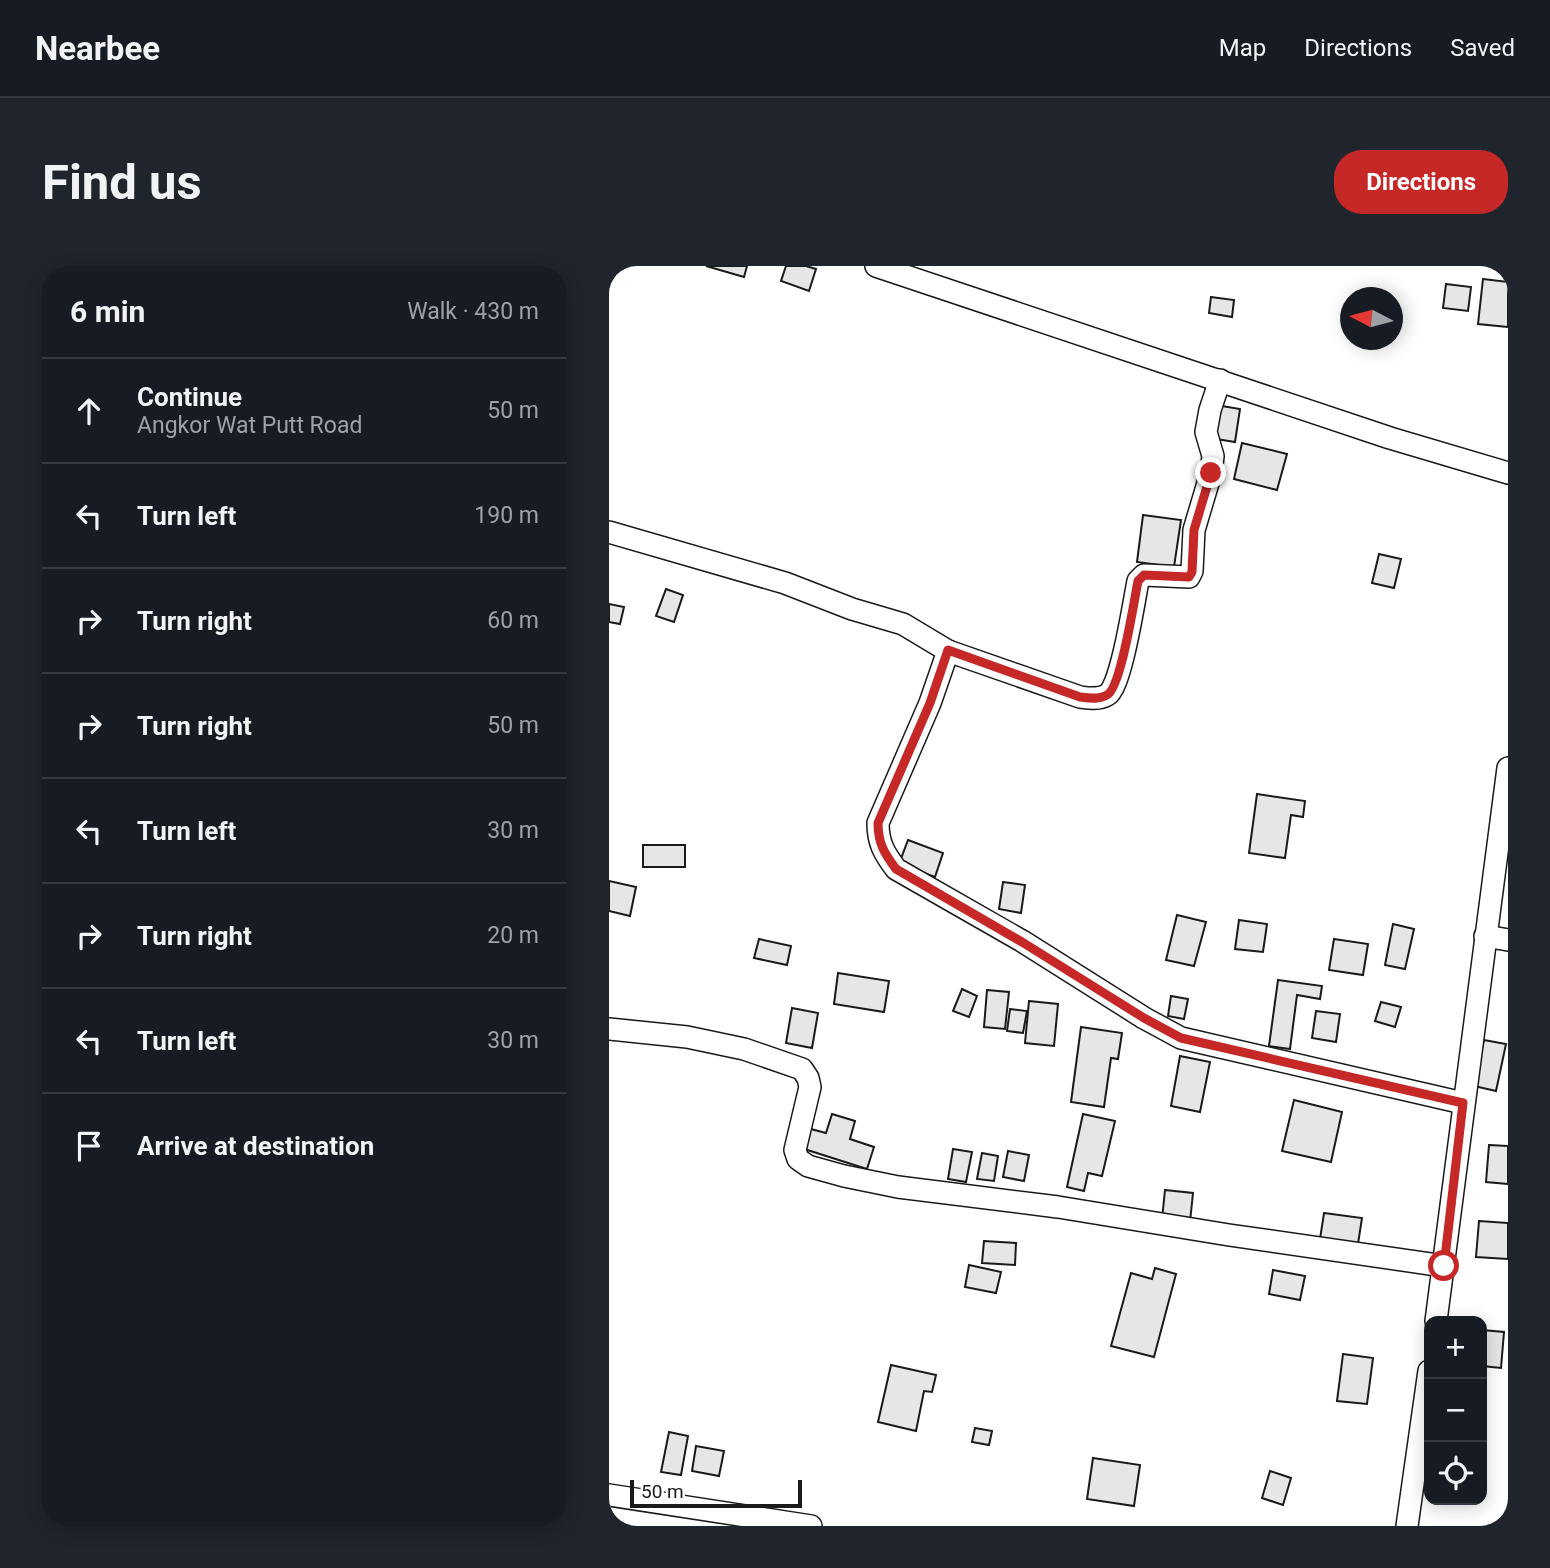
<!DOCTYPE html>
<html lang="en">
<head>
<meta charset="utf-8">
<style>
	body { margin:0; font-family:Roboto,sans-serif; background:#20242c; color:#f1f3f6 }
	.controls { position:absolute; right:21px; bottom:21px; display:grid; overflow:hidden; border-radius:14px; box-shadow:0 4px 18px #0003 }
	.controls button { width:63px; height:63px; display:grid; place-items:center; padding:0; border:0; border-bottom:2px solid #363941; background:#171b24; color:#f1f3f6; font:35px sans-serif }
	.compass { position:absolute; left:731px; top:21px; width:63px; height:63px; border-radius:50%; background:#171b24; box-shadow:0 4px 18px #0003; rotate:276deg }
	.scale { position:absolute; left:21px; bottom:18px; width:172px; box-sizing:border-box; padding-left:7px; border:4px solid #1a1a1a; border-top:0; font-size:19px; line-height:24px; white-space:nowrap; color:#1a1a1a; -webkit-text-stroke:5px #fff; paint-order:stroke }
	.stop { position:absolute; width:21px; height:21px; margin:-16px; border:5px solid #c62828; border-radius:50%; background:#fff }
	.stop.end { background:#c62828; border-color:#fff; box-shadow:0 2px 7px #0008 }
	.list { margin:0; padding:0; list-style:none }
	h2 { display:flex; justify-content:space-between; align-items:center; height:91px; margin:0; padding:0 28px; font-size:30px }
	h2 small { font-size:23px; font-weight:400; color:#9ea1a6 }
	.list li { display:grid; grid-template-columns:46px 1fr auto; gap:21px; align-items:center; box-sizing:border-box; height:105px; padding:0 28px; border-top:2px solid #363941 }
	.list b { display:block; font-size:26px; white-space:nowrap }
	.list p { margin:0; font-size:23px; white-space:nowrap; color:#9ea1a6 }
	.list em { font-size:23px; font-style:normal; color:#9ea1a6 }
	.icon { flex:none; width:38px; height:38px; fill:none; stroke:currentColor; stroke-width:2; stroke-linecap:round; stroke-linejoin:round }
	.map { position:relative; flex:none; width:899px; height:1260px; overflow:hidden; border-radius:28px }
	header { display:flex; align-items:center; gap:42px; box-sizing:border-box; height:98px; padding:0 35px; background:#171b24; border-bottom:2px solid #363941 }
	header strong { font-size:33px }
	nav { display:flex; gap:38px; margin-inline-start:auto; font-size:24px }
	.intro { display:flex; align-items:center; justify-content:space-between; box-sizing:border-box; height:168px; padding:0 42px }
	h1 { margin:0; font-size:49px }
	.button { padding:18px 32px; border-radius:28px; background:#c62828; color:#fff; font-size:24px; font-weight:700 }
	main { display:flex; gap:42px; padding:0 42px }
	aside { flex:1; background:#171b24; border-radius:28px; box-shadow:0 4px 18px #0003 }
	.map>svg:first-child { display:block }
	.building { fill:#e6e6e6; stroke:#1a1a1a; stroke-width:2 }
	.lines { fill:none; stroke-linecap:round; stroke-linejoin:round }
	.minor-casing { stroke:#1a1a1a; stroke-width:24 }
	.minor { stroke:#fff; stroke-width:21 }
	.route { stroke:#c62828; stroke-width:9 }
</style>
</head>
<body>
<header>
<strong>Nearbee</strong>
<nav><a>Map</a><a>Directions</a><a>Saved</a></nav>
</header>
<div class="intro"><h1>Find us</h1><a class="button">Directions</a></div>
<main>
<aside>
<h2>6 min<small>Walk · 430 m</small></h2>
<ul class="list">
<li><svg class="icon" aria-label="ahead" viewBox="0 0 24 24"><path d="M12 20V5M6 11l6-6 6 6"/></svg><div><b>Continue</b><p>Angkor Wat Putt Road</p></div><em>50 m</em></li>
<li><svg class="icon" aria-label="left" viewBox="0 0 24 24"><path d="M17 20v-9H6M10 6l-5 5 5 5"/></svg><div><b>Turn left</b></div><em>190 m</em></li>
<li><svg class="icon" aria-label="right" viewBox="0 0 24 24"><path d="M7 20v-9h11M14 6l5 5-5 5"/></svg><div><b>Turn right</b></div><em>60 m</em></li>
<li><svg class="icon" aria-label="right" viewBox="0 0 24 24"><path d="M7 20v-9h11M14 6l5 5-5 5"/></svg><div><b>Turn right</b></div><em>50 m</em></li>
<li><svg class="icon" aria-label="left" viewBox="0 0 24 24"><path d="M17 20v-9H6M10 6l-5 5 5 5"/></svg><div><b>Turn left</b></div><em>30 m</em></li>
<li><svg class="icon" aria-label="right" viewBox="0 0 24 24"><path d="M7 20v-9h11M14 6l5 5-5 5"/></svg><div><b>Turn right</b></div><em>20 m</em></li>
<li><svg class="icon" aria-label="left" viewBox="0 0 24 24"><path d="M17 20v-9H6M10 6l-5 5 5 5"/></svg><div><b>Turn left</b></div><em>30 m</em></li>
<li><svg class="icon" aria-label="arrive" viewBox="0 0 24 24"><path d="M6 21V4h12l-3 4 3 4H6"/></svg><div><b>Arrive at destination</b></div></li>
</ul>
</aside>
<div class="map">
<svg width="899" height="1260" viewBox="0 0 899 1260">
	<rect width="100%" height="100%" fill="#fff"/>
	<!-- building -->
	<g class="building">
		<path d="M 97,0 L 138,0 L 135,11 Z"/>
		<path d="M 177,0 L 197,0 L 207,3 L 200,25 L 172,15 Z"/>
		<path d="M 874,13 L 899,16 L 899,61 L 869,58 Z"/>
		<path d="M 837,18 L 862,21 L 859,45 L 834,42 Z"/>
		<path d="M 602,31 L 625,34 L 623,51 L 600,47 Z"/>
		<path d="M 607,139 L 631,143 L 626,176 L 601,172 Z"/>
		<path d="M 633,177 L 678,188 L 668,224 L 625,213 Z"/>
		<path d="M 534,249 L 572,254 L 565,301 L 528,296 Z"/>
		<path d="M 770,288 L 792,293 L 785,322 L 763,317 Z"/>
		<path d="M 57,323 L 74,329 L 65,356 L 47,350 Z"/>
		<path d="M 0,338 L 15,341 L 11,358 L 0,356 Z"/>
		<path d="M 648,528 L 696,535 L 694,551 L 682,549 L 676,592 L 640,587 Z"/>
		<path d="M 299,574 L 334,587 L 326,611 L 290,598 Z"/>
		<rect x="34" y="579" width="42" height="22"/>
		<path d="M 0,615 L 27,621 L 21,650 L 0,645 Z"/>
		<path d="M 394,616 L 416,619 L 412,647 L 390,643 Z"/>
		<path d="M 568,649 L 597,656 L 585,700 L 557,694 Z"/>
		<path d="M 630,654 L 658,658 L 654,686 L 626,683 Z"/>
		<path d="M 784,658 L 805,663 L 796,703 L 776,699 Z"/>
		<path d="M 150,673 L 182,680 L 178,699 L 145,692 Z"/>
		<path d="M 725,673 L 759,678 L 754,709 L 720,704 Z"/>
		<path d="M 229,707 L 280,715 L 275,746 L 225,738 Z"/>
		<path d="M 669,714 L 713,720 L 711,733 L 688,729 L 681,783 L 660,780 Z"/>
		<path d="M 353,723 L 368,730 L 360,751 L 344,745 Z"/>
		<path d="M 378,724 L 400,726 L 396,763 L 375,761 Z"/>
		<path d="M 562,730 L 579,733 L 575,753 L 559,750 Z"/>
		<path d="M 420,735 L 449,738 L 445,780 L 416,777 Z"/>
		<path d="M 772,736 L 792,741 L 786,761 L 766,755 Z"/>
		<path d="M 183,742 L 209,747 L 203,782 L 177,777 Z"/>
		<path d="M 401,743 L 418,745 L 414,767 L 398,765 Z"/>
		<path d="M 707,745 L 731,748 L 727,776 L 703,772 Z"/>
		<path d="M 472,761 L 513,767 L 509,793 L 502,792 L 495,841 L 462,836 Z"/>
		<path d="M 875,774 L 897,778 L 887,825 L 865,820 Z"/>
		<path d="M 571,790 L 601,796 L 591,846 L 562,840 Z"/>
		<path d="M 685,834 L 733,846 L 722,896 L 673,885 Z"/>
		<path d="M 223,848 L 246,855 L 241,873 L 265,881 L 258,903 L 192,882 L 198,862 L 217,867 Z"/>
		<path d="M 474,848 L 506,855 L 493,910 L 479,907 L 475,925 L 458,921 Z"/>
		<path d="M 880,879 L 899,880 L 899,918 L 877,916 Z"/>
		<path d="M 344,883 L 363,886 L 357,916 L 339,913 Z"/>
		<path d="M 399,885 L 420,889 L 415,915 L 394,911 Z"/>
		<path d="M 373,887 L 389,890 L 385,915 L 368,913 Z"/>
		<path d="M 556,924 L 584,927 L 581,956 L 553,953 Z"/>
		<path d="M 715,947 L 753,952 L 749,978 L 711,973 Z"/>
		<path d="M 870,955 L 899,957 L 899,993 L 867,991 Z"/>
		<path d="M 375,975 L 407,977 L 406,999 L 373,997 Z"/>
		<path d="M 360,999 L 392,1006 L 387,1027 L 356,1021 Z"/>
		<path d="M 546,1002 L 567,1008 L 545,1091 L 502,1080 L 522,1007 L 543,1013 Z"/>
		<path d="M 664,1004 L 696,1010 L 691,1034 L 660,1028 Z"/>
		<path d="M 873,1064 L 895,1066 L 892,1102 L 873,1100 Z"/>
		<path d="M 734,1088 L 764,1092 L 758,1138 L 728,1135 Z"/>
		<path d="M 282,1099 L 327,1109 L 323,1126 L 315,1125 L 307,1165 L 269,1156 Z"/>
		<path d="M 366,1162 L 383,1165 L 380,1179 L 363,1176 Z"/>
		<path d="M 60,1166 L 79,1170 L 72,1209 L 52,1206 Z"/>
		<path d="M 87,1180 L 115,1185 L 110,1210 L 83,1205 Z"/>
		<path d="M 484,1192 L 531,1199 L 525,1240 L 478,1233 Z"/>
		<path d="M 661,1205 L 682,1212 L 674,1239 L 653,1232 Z"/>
	</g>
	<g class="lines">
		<!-- minor casing -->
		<g class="minor-casing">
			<g id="minor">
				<path d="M 267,0 L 781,172 L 899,207"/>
				<path d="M 0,266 L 176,317 L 243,343 L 294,358 L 339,385 L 321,437 L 269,557 C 269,577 275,587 287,603 L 413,675 L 535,752 L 572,772 L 854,837"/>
				<path d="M 339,385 L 471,431 C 479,432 489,434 498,429 C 512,422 525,335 529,315 L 535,309 L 580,311 L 583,305 L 585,264 L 602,207 L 604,190 L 597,166 L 601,144 L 611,114"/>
				<path d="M 876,670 L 899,674"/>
				<path d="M 0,763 L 78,771 L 135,783 L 193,803 L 199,812 L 201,821 L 186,884 L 189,893 L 199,900 L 235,910 L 289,921 L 449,941 L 620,969 L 835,1000"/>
				<path d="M 827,1055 L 899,502"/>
				<path d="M 0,1229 L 202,1260"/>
				<path d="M 798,1260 L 820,1105"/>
			</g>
		</g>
		<!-- minor -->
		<use href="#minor" class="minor"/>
	</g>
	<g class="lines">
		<!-- route -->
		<path class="route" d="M 602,207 L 585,264 L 583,306 L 580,311 L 535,309 L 529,315 C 525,335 512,422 498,429 C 490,434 479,432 471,431 L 339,384 L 321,437 L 269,557 C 269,577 275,587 287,603 L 413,676 L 535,752 L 572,772 L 854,837 L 835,1000"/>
	</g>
</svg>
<div class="controls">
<button>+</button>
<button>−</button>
<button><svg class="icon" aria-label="locate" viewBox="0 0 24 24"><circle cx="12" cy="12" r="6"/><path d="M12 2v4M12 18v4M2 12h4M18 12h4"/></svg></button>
</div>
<svg class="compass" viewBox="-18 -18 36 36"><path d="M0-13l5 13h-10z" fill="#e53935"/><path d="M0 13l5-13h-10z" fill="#9ea1a6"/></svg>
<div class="scale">50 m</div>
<div class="stop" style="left:835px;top:1000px"></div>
<div class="stop end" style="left:602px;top:207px"></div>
</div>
</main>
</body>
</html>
